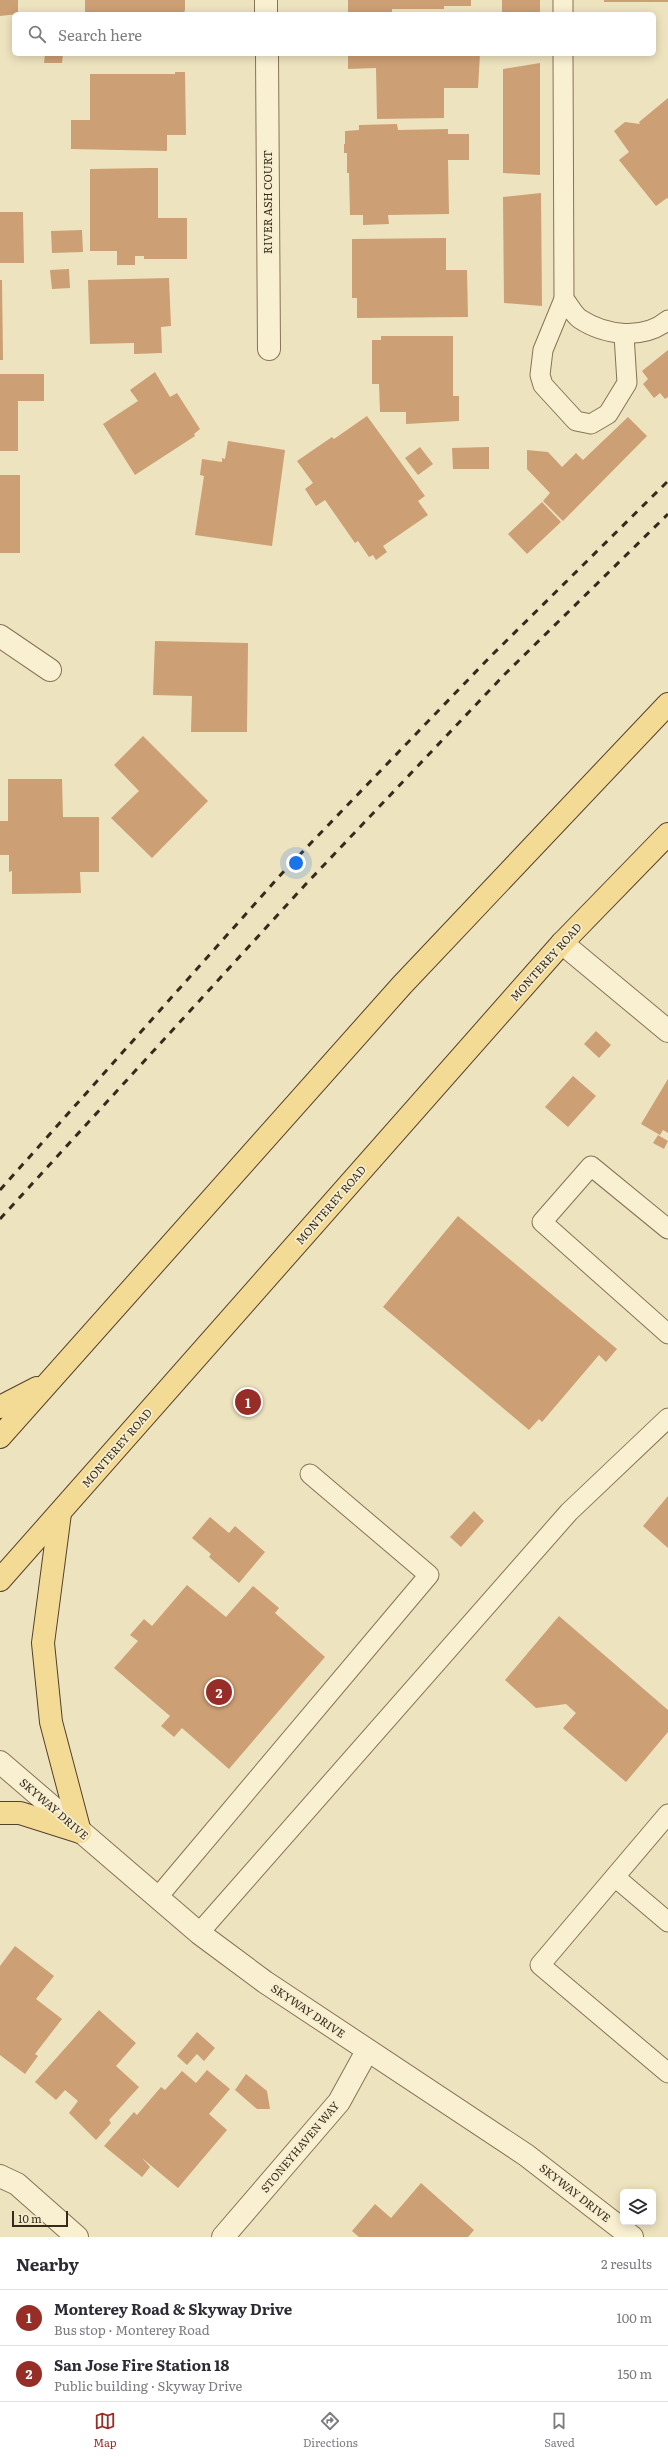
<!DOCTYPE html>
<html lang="en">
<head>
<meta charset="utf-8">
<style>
	body { margin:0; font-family:Literata,serif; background:#f7f7f7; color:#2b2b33 }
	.controls { position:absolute; right:12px; bottom:12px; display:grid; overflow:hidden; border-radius:6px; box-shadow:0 2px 10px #0003 }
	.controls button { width:36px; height:36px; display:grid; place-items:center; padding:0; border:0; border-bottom:1px solid #e1e1e2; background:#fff; color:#2b2b33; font:20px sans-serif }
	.scale { position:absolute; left:12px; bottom:10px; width:56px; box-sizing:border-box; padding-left:4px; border:2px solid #362a1c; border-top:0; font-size:11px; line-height:14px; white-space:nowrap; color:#362a1c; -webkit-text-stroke:3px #f5edce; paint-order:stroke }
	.you { position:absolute; left:296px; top:863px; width:14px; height:14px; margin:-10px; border:3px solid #fff; border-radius:50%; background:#1a73e8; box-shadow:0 0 0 6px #1a73e833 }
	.badge { display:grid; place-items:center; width:26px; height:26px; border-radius:50%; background:#962d27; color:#fff; font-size:13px; font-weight:700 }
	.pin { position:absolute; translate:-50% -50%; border:2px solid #fff; box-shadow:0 1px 4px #0006 }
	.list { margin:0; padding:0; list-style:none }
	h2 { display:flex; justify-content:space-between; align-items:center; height:52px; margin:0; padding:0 16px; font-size:17px }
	h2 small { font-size:13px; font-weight:400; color:#7c7c81 }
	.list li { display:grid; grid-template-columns:26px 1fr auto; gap:12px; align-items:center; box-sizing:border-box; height:56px; padding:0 16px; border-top:1px solid #e1e1e2 }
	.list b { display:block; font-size:15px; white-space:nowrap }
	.list p { margin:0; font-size:13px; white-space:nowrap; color:#7c7c81 }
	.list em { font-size:13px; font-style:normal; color:#7c7c81 }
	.icon { flex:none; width:22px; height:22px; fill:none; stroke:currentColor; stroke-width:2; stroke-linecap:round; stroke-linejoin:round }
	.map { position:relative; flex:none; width:668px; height:2237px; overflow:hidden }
	.search { position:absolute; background:#fff; box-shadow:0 2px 10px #0003; left:12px; right:12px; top:12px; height:44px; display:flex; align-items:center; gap:10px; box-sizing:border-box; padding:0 14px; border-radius:6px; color:#7c7c81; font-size:15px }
	.sheet { height:164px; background:#fff }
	nav { display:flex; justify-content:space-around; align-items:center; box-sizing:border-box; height:56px; border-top:1px solid #e1e1e2; background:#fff; font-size:11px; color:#7c7c81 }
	nav a { display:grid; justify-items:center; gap:2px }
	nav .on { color:#962d27 }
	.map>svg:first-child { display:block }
	.building { fill:#cd9f74 }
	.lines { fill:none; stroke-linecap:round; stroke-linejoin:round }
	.lane-casing { stroke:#877357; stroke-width:21 }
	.street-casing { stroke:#877357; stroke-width:24 }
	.primary-casing { stroke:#54412c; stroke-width:24 }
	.lane { stroke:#f9f0d2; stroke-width:19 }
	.street { stroke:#f9f0d2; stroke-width:22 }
	.primary { stroke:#f3db95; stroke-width:22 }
	.rail { stroke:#362a1c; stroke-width:3; stroke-dasharray:7 7; stroke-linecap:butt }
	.labels { text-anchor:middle; stroke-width:3.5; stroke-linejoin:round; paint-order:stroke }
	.street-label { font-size:11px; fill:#362a1c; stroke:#f5edce }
</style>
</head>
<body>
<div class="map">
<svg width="668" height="2237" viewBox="0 0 668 2237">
	<rect width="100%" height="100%" fill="#eee3bf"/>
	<!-- building -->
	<g class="building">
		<path d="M 0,0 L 18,0 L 18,14 L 0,16 Z"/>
		<path d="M 85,0 L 185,0 L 185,9 L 184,14 L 85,14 Z"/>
		<path d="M 348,0 L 471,0 L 471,6 L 444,6 L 444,9 L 392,9 L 392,14 L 348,14 Z"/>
		<rect x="502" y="0" width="38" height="14"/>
		<rect x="604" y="0" width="64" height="2"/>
		<path d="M 45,54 L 63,54 L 62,63 L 44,63 Z"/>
		<path d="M 348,54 L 480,54 L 478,88 L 444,88 L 444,118 L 377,119 L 376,68 L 348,69 Z"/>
		<path d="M 540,63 L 540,175 L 503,173 L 503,69 Z"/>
		<path d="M 175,72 L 185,72 L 186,135 L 167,135 L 167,151 L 71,149 L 71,120 L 90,120 L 90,74 L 175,74 Z"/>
		<path d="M 668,98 L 668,199 L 667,198 L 656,206 L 619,160 L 629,152 L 614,131 L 625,122 L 640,124 L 639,122 Z"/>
		<path d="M 397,124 L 398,130 L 448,129 L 448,134 L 469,134 L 469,160 L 448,160 L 449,214 L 388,215 L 389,224 L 363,225 L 363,215 L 350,215 L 349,173 L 347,173 L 347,153 L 344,153 L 344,144 L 345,144 L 345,131 L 359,130 L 359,125 Z"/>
		<path d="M 149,168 L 158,168 L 158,218 L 187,218 L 187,259 L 144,259 L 144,256 L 135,256 L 135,265 L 117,265 L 117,251 L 90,251 L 90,169 Z"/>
		<path d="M 541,193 L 542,306 L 504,303 L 503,197 Z"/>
		<path d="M 0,212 L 23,212 L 24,263 L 0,263 Z"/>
		<path d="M 82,230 L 83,252 L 52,253 L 51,231 Z"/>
		<path d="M 446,238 L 446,270 L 467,270 L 468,317 L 357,318 L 357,298 L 352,298 L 352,239 Z"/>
		<path d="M 69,269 L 70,288 L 52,289 L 50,270 Z"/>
		<path d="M 169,278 L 171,326 L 161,327 L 162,353 L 134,354 L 134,343 L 90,344 L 88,280 Z"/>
		<path d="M 0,280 L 2,280 L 3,360 L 0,360 Z"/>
		<path d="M 381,336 L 453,336 L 453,396 L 459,396 L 459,421 L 406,424 L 406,412 L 380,412 L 379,384 L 372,384 L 372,340 L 381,340 Z"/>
		<path d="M 668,350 L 668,397 L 665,399 L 660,393 L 654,398 L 643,384 L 648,379 L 642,371 Z"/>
		<path d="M 155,372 L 170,397 L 177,393 L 200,429 L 194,434 L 195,436 L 135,475 L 103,424 L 138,401 L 130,390 Z"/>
		<path d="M 0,374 L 44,374 L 44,401 L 18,401 L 18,451 L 0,451 Z"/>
		<path d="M 367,416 L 425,496 L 418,501 L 428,515 L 383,546 L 387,552 L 376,560 L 373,555 L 369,557 L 358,541 L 355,543 L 325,500 L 316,506 L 305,489 L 313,483 L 297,461 L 332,437 L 334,439 Z"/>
		<path d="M 628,417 L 647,436 L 563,521 L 543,501 L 550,493 L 527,469 L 527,450 L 548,452 L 562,467 L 576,453 L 583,460 Z"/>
		<path d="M 228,441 L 285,450 L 272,546 L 195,535 L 204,476 L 200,475 L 202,459 L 222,462 L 222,458 L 225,459 Z"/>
		<path d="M 420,447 L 433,464 L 418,475 L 405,458 Z"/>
		<path d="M 489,447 L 489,469 L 453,469 L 452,448 Z"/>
		<rect x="0" y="475" width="20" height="78"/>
		<path d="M 542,502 L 561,522 L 527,554 L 508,534 Z"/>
		<path d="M 155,641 L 248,643 L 247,732 L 191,732 L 192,696 L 153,695 Z"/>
		<path d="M 143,736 L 208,801 L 152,858 L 111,818 L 139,791 L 114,765 Z"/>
		<path d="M 8,779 L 62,779 L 63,817 L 99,817 L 99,872 L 80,872 L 81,893 L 12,894 L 12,871 L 9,872 L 9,855 L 0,855 L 0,821 L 8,821 Z"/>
		<path d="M 596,1031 L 611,1045 L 599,1058 L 584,1044 Z"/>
		<path d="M 573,1076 L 596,1096 L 568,1127 L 545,1107 Z"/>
		<path d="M 668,1079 L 668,1133 L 663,1130 L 660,1135 L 641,1124 Z"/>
		<path d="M 658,1135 L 668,1141 L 664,1149 L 653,1143 Z"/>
		<path d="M 458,1216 L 617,1349 L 606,1362 L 599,1355 L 542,1422 L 539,1419 L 529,1430 L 383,1307 Z"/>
		<path d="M 668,1496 L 668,1548 L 643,1526 Z"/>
		<path d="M 474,1511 L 484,1521 L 461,1547 L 450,1537 Z"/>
		<path d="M 210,1517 L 229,1533 L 235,1526 L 265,1552 L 239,1583 L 209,1557 L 211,1554 L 192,1538 Z"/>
		<path d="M 187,1585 L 226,1617 L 253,1586 L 279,1608 L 275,1613 L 325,1657 L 229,1769 L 182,1728 L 174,1737 L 161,1726 L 170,1716 L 114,1668 L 138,1641 L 130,1635 L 144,1619 L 152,1626 Z"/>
		<path d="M 559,1616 L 668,1710 L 668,1732 L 626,1782 L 563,1728 L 576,1713 L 566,1704 L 536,1708 L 505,1680 Z"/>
		<path d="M 15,1946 L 54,1976 L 36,1999 L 62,2019 L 35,2054 L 38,2056 L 25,2074 L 0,2055 L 0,1966 Z"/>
		<path d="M 99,2010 L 136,2043 L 116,2066 L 139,2087 L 109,2120 L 111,2123 L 96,2140 L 69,2113 L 78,2101 L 65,2090 L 56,2100 L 35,2082 Z"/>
		<path d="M 197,2032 L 215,2048 L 204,2061 L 197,2054 L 187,2065 L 177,2056 Z"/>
		<path d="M 207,2070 L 230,2089 L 209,2114 L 227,2130 L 178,2188 L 142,2158 L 150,2167 L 142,2177 L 104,2146 L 134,2112 L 137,2115 L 161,2087 L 165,2090 L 182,2071 L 196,2083 Z"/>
		<path d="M 246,2074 L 267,2091 L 270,2109 L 257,2109 L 235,2090 Z"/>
		<path d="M 421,2183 L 474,2230 L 468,2237 L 359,2237 L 352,2231 L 375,2204 L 391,2218 Z"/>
	</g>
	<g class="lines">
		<!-- lane casing -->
		<g class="lane-casing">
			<g id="lane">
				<path d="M 563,0 L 563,14"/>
				<path d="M 563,54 L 564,299 C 569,305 574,315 580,319 C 606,336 644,340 668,320"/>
				<path d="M 564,299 L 543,350 L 540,375 L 543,385 L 576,421 L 591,424 L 608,414 L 627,383 L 624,335"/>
				<path d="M 668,1229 L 591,1166 L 542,1222 L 668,1334"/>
				<path d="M 668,1814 L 540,1965 L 668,2073"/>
				<path d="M 615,1877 L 668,1922"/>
				<path d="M 157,1898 L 429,1575 L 310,1474"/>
				<path d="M 199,1933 L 569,1512 L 668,1418"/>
			</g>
		</g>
		<!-- street casing -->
		<g class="street-casing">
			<g id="street">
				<path d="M 266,0 L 266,14"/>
				<path d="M 267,54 L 269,349"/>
				<path d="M 0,636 L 50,670"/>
				<path d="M 562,943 L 668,1031"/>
				<path d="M 0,1762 L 199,1933 L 265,1982 L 526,2155 L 632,2237"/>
				<path d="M 0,2176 L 17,2184 L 77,2237"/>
				<path d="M 223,2237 L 339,2102 L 367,2051"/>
			</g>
		</g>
		<!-- primary casing -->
		<g class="primary-casing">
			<g id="primary">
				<path d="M 0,1407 L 37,1388"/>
				<path d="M 0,1437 L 402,985 L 668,704"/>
				<path d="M 60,1513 L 43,1643 L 51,1722 L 80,1832"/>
				<path d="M 0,1580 L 562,943 L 668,834"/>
				<path d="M 0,1813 L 20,1813 L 80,1832"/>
			</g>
		</g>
		<!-- lane -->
		<use href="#lane" class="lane"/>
		<!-- street -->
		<use href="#street" class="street"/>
		<!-- primary -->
		<use href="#primary" class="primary"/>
		<!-- rail -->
		<g class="rail">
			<path d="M 0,1190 L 285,870 L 490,657 L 668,481"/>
			<path d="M 0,1219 L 305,885 L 505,674 L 668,514"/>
		</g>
	</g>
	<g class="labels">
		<!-- street labels -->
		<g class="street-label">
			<text transform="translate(268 202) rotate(-90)" y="4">RIVER ASH COURT</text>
			<text transform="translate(546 962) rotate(-48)" y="4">MONTEREY ROAD</text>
			<text transform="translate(331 1205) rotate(-49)" y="4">MONTEREY ROAD</text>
			<text transform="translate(117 1448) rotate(-49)" y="4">MONTEREY ROAD</text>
			<text transform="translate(54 1809) rotate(41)" y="4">SKYWAY DRIVE</text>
			<text transform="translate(308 2011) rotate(34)" y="4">SKYWAY DRIVE</text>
			<text transform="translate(300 2147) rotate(-50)" y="4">STONEYHAVEN WAY</text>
			<text transform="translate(575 2193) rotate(38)" y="4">SKYWAY DRIVE</text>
		</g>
	</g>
</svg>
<div class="controls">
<button><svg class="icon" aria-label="layers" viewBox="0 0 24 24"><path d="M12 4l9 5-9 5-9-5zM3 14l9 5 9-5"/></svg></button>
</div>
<div class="scale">10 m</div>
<div class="you"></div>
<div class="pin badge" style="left:248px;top:1402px">1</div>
<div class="pin badge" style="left:219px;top:1692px">2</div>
<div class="search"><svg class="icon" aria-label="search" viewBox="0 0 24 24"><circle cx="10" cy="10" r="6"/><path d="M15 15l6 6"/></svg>Search here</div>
</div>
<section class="sheet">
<h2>Nearby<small>2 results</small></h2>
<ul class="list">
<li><span class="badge">1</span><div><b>Monterey Road &amp; Skyway Drive</b><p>Bus stop · Monterey Road</p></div><em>100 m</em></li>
<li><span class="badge">2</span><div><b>San Jose Fire Station 18</b><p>Public building · Skyway Drive</p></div><em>150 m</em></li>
</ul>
</section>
<nav>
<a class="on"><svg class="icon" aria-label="map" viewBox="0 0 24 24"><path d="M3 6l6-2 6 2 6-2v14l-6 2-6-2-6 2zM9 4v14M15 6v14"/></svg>Map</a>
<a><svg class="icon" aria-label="directions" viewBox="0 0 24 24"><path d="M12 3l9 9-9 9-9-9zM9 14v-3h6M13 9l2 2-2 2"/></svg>Directions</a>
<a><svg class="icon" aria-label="saved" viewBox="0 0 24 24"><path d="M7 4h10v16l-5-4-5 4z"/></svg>Saved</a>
</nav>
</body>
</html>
